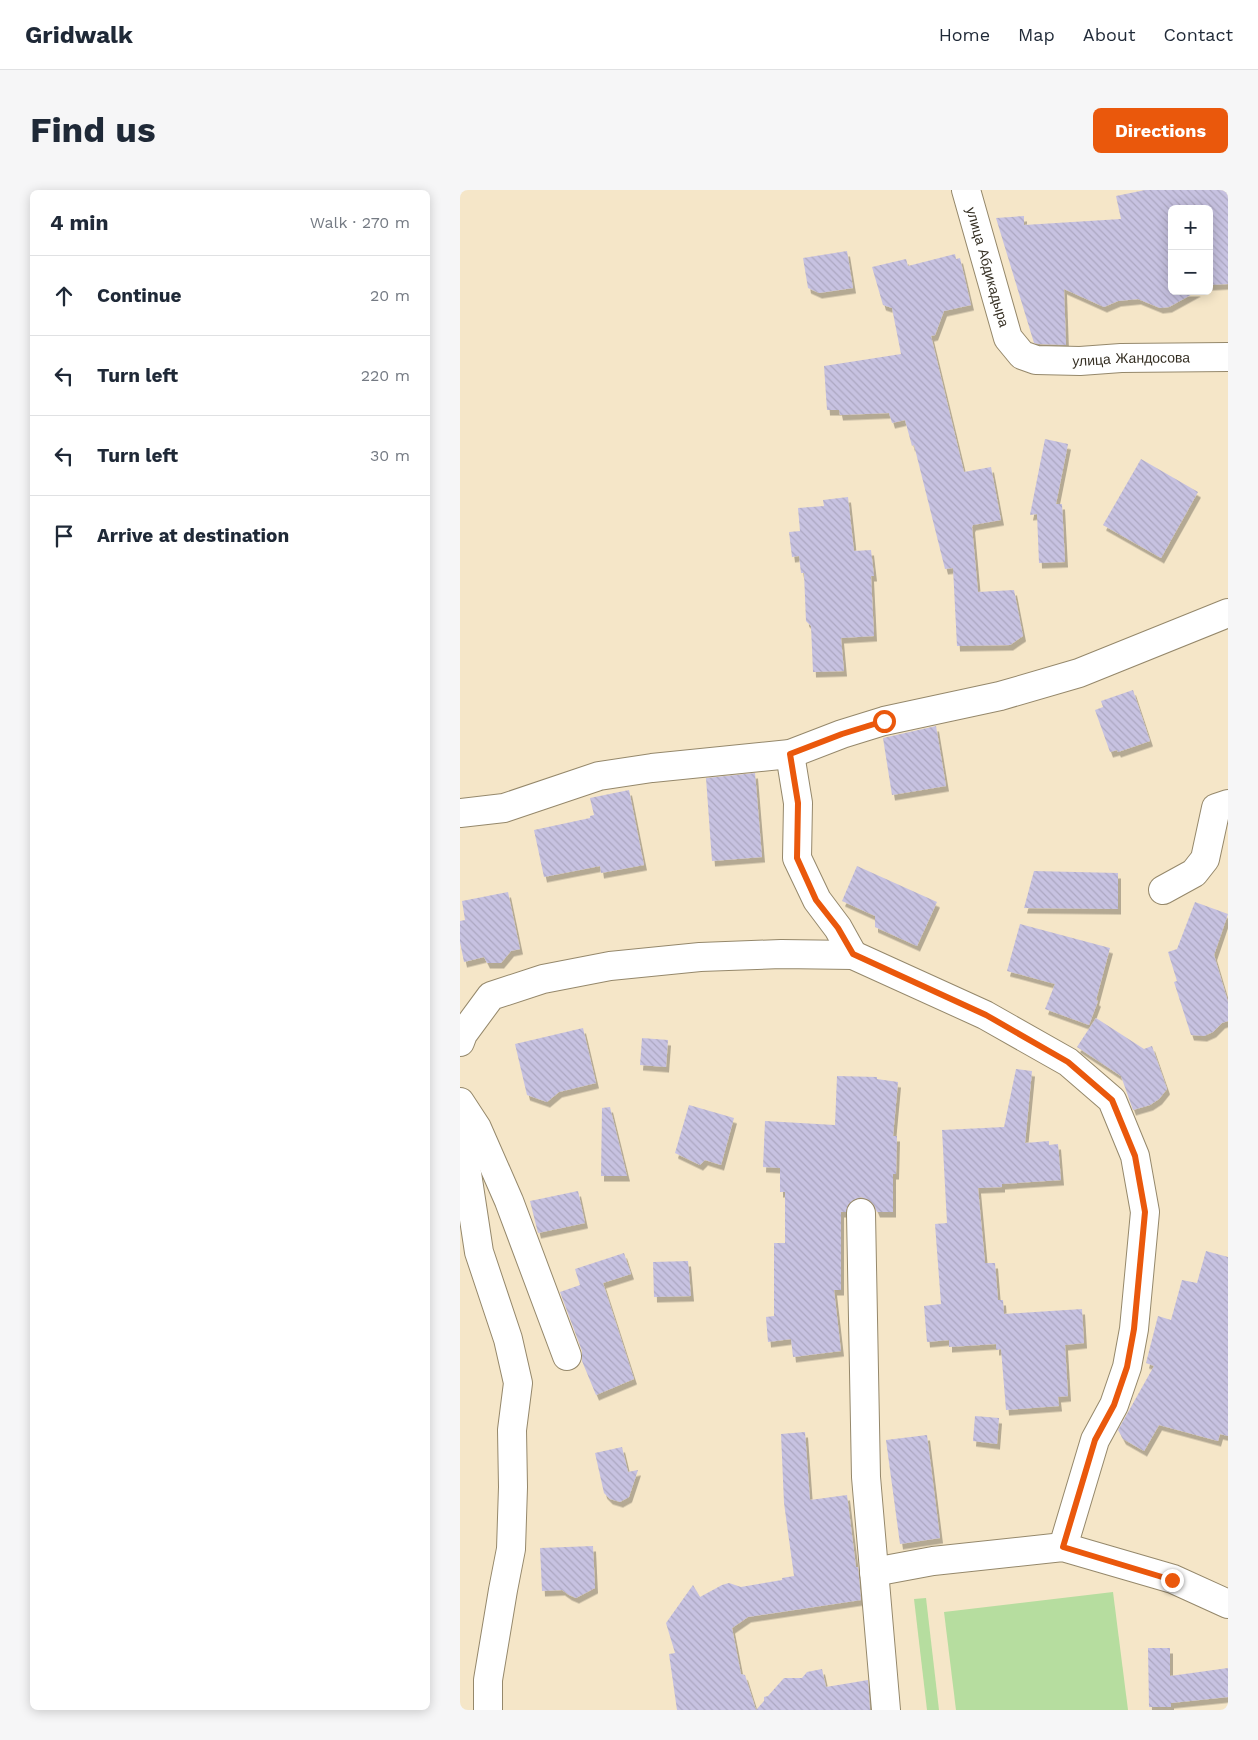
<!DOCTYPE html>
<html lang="en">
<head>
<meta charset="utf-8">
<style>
	body { margin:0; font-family:"Work Sans",sans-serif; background:#f6f6f7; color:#1f2937 }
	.controls { position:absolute; right:15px; top:15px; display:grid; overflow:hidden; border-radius:8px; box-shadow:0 2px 12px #0003 }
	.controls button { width:45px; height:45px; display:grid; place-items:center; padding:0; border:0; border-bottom:1px solid #e0e1e3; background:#fff; color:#1f2937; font:25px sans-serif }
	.stop { position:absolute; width:15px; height:15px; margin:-11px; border:4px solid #ea580c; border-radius:50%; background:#fff }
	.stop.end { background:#ea580c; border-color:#fff; box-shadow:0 1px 5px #0008 }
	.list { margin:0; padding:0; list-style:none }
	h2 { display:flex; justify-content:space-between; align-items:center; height:65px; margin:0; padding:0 20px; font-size:21px }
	h2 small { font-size:16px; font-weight:400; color:#747a83 }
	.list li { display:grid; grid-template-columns:32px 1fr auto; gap:15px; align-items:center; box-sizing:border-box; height:80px; padding:0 20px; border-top:1px solid #e0e1e3 }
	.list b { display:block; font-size:19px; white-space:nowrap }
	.list em { font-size:16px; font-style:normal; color:#747a83 }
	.icon { flex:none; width:28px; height:28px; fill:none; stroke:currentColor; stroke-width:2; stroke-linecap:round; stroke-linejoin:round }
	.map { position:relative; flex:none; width:768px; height:1520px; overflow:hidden; border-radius:8px }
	header { display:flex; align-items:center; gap:30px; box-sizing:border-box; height:70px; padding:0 25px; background:#fff; border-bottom:1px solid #e0e1e3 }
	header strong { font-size:24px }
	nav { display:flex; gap:28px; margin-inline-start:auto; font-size:18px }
	.intro { display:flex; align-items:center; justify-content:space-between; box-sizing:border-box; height:120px; padding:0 30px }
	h1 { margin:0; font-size:35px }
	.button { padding:12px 22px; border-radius:8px; background:#ea580c; color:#fff; font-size:18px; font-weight:700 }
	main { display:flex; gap:30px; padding:0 30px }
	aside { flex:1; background:#fff; border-radius:8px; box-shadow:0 2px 12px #0003 }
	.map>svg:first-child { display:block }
	.park { fill:#b6dd9f }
	.building { fill:url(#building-back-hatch); filter:url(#shadow) }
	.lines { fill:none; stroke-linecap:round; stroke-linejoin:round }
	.minor-casing { stroke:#95886b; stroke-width:30 }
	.minor { stroke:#fff; stroke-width:28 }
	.route { stroke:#ea580c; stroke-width:6 }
	.labels { text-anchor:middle; stroke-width:4; stroke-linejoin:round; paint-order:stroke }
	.street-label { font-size:14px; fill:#342e22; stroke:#fdf4e2 }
</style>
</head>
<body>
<header>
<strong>Gridwalk</strong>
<nav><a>Home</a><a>Map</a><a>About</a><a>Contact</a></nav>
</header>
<div class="intro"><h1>Find us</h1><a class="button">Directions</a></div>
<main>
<aside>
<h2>4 min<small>Walk · 270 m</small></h2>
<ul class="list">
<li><svg class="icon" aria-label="ahead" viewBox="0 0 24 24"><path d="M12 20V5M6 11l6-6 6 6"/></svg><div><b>Continue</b></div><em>20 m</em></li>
<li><svg class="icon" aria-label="left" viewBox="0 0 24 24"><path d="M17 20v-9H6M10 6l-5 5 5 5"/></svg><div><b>Turn left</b></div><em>220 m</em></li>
<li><svg class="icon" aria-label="left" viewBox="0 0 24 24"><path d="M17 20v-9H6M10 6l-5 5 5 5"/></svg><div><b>Turn left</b></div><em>30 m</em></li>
<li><svg class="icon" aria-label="arrive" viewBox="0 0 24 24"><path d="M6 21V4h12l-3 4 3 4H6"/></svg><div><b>Arrive at destination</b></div></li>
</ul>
</aside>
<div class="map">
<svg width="768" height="1520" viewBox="0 0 768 1520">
	<defs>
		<pattern id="building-back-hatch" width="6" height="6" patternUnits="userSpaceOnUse" patternTransform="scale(1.25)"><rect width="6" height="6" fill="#c7c2e1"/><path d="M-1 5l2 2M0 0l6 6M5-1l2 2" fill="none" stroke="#aca7c1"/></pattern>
		<filter id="shadow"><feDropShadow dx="3" dy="5.5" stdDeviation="0" flood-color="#0004"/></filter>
	</defs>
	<rect width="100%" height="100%" fill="#f5e6c8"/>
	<!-- park -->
	<g class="park">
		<path d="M 653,1402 L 668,1520 L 496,1520 L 484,1422 Z"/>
		<path d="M 466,1408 L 479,1520 L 467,1520 L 454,1409 Z"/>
	</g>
	<!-- building -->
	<g class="building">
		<path d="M 685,0 L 768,0 L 768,94 L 749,95 L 749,19 L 712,19 L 712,101 L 738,101 L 709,117 L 700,118 L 678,109 L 658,111 L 644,117 L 604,99 L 606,155 L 579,154 L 574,153 L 536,28 L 564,26 L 564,35 L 661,29 L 656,6 Z"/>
		<path d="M 387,61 L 393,98 L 359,103 L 348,98 L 343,68 Z"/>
		<path d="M 495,64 L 496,69 L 500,68 L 511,115 L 484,121 L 475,145 L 471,146 L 504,282 L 531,277 L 541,330 L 513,335 L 512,337 L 518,402 L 554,400 L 563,446 L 550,455 L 497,456 L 493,378 L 485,379 L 454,255 L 452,256 L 445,230 L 432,233 L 429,223 L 380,225 L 379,220 L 367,220 L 364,176 L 441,164 L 432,118 L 423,115 L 412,77 L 446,69 L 448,76 Z"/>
		<path d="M 585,249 L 608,254 L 596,314 L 602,314 L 605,372 L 579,373 L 577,324 L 570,325 Z"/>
		<path d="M 681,269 L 738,302 L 701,368 L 643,335 Z"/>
		<path d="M 388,307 L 394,361 L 411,360 L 414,386 L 411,386 L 414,446 L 381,448 L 384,481 L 353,482 L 351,436 L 346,431 L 344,383 L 341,383 L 339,366 L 332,367 L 329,342 L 340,341 L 338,318 L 364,316 L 363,310 Z"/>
		<path d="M 673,500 L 690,551 L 658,562 L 657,560 L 650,562 L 635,520 L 643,517 L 641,511 Z"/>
		<path d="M 476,536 L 486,596 L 432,605 L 423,548 Z"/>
		<path d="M 295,583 L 302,667 L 252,671 L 246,588 Z"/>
		<path d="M 169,600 L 184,675 L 141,683 L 140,676 L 84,687 L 74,640 L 130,628 L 130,626 L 134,625 L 130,608 Z"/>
		<path d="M 397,676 L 477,712 L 457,756 L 415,737 L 415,726 L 382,711 Z"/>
		<path d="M 574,681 L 658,683 L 658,719 L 564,718 Z"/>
		<path d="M 48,702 L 60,759 L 51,761 L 41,773 L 27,773 L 24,767 L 4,772 L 0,752 L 0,731 L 5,730 L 2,711 Z"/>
		<path d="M 735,712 L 768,724 L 754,765 L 768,812 L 768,831 L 762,833 L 753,842 L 744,846 L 731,845 L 714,792 L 717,791 L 708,762 L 717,759 Z"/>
		<path d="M 560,734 L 650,758 L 636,810 L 638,811 L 629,835 L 585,819 L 595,794 L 547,781 Z"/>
		<path d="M 636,828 L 684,859 L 692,856 L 707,899 L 699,909 L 690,915 L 673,920 L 661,886 L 617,857 Z"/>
		<path d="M 123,838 L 136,893 L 99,902 L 87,912 L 67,905 L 55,854 Z"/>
		<path d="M 182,848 L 208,850 L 206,877 L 180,875 Z"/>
		<path d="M 556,879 L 572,881 L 565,953 L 589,951 L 589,955 L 598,954 L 601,990 L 542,994 L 542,997 L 518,998 L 525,1073 L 535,1073 L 538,1110 L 543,1110 L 544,1124 L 622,1119 L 624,1153 L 605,1155 L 608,1206 L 598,1207 L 599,1216 L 546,1220 L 541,1159 L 536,1160 L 536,1154 L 489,1157 L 489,1150 L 467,1152 L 464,1116 L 481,1114 L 475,1034 L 487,1033 L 482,940 L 544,937 Z"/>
		<path d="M 377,886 L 417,887 L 417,889 L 438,892 L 433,946 L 437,946 L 436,984 L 433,984 L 433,1022 L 417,1022 L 414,1015 L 409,1010 L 401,1007 L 393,1010 L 388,1015 L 386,1022 L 381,1022 L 381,1100 L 374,1100 L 381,1161 L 333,1167 L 331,1149 L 308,1152 L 306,1127 L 314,1126 L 314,1053 L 325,1053 L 325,1002 L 320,1002 L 320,978 L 303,977 L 305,931 L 375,935 Z"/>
		<path d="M 229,915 L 274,928 L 261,975 L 245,970 L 240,975 L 215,963 Z"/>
		<path d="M 150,917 L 167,986 L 141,986 L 142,918 Z"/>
		<path d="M 118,1001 L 125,1033 L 78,1043 L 70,1011 Z"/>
		<path d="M 746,1061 L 768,1067 L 768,1246 L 760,1244 L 758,1251 L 699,1235 L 684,1261 L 663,1249 L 658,1240 L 694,1176 L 686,1173 L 698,1126 L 711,1130 L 722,1090 L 737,1093 Z"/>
		<path d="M 164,1063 L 171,1084 L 143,1093 L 174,1189 L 136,1205 L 122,1171 L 122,1161 L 100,1102 L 120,1095 L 115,1079 Z"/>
		<path d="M 228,1071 L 231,1106 L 194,1107 L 193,1072 Z"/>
		<path d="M 515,1226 L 539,1228 L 537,1254 L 513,1251 Z"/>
		<path d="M 345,1242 L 350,1310 L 387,1305 L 396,1377 L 398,1377 L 401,1410 L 288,1427 L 272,1438 L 281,1484 L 285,1485 L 296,1520 L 217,1520 L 209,1464 L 215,1463 L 206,1433 L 233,1395 L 240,1407 L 262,1395 L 269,1393 L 281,1397 L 322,1390 L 322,1388 L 334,1386 L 324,1313 L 321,1244 Z"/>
		<path d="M 467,1245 L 480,1348 L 440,1354 L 426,1250 Z"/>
		<path d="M 162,1257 L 168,1282 L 178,1280 L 169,1307 L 160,1312 L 150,1309 L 144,1303 L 135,1263 Z"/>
		<path d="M 133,1356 L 135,1398 L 116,1408 L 109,1405 L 102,1400 L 82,1401 L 80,1358 Z"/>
		<path d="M 688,1458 L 710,1458 L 710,1486 L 768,1478 L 768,1507 L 711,1513 L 711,1517 L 689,1517 Z"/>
		<path d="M 362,1479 L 366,1497 L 408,1490 L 410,1520 L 296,1520 L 304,1511 L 304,1507 L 308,1506 L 324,1488 L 342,1488 L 347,1482 Z"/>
	</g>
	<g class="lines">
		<!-- minor casing -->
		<g class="minor-casing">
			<g id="minor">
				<path id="s1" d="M 506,0 L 548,148 L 562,165 L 576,170 L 620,171 L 661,168 L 768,167"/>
				<path d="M 330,564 L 338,613 L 337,668 L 357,710 L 378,738 L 393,765"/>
				<path d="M 0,623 L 44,618 L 139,586 L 192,578 L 330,564 L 382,544 L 424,531 L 540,506 L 619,483 L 768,423"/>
				<path d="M 703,700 L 734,683 L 745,669 L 756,618 L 768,614"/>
				<path d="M 0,852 L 3,844 L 31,806 L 83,789 L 150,776 L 240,767 L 321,764 L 393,765 L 525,825 L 608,872 L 652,910 L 675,966 L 685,1022 L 674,1139 L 667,1177 L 654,1215 L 635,1250 L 603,1357"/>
				<path d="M 0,912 L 17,938 L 49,1011 L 107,1166"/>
				<path d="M 0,937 L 19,1062 L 48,1149 L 58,1193 L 52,1240 L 53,1297 L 51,1359 L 43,1400 L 28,1490 L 28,1520"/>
				<path d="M 401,1023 L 406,1287 L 426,1520"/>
				<path d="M 414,1382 L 473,1371 L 603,1357 L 713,1389 L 768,1414"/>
			</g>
		</g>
		<!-- minor -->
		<use href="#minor" class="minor"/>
	</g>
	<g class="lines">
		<!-- route -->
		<path class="route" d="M 424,531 L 382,544 L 330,564 L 338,613 L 337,668 L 356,710 L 378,738 L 393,764 L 526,825 L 608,872 L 652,910 L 675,966 L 685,1022 L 674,1139 L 667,1177 L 654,1215 L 635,1250 L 603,1357 L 712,1390"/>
	</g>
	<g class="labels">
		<!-- street labels -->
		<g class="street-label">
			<text dy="5" stroke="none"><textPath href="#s1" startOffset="80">улица Абдикадыра</textPath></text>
			<text dy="5" stroke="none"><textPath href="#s1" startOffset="286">улица Жандосова</textPath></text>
		</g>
	</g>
</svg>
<div class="controls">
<button>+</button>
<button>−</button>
</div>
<div class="stop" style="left:424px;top:531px"></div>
<div class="stop end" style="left:712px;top:1390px"></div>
</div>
</main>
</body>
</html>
